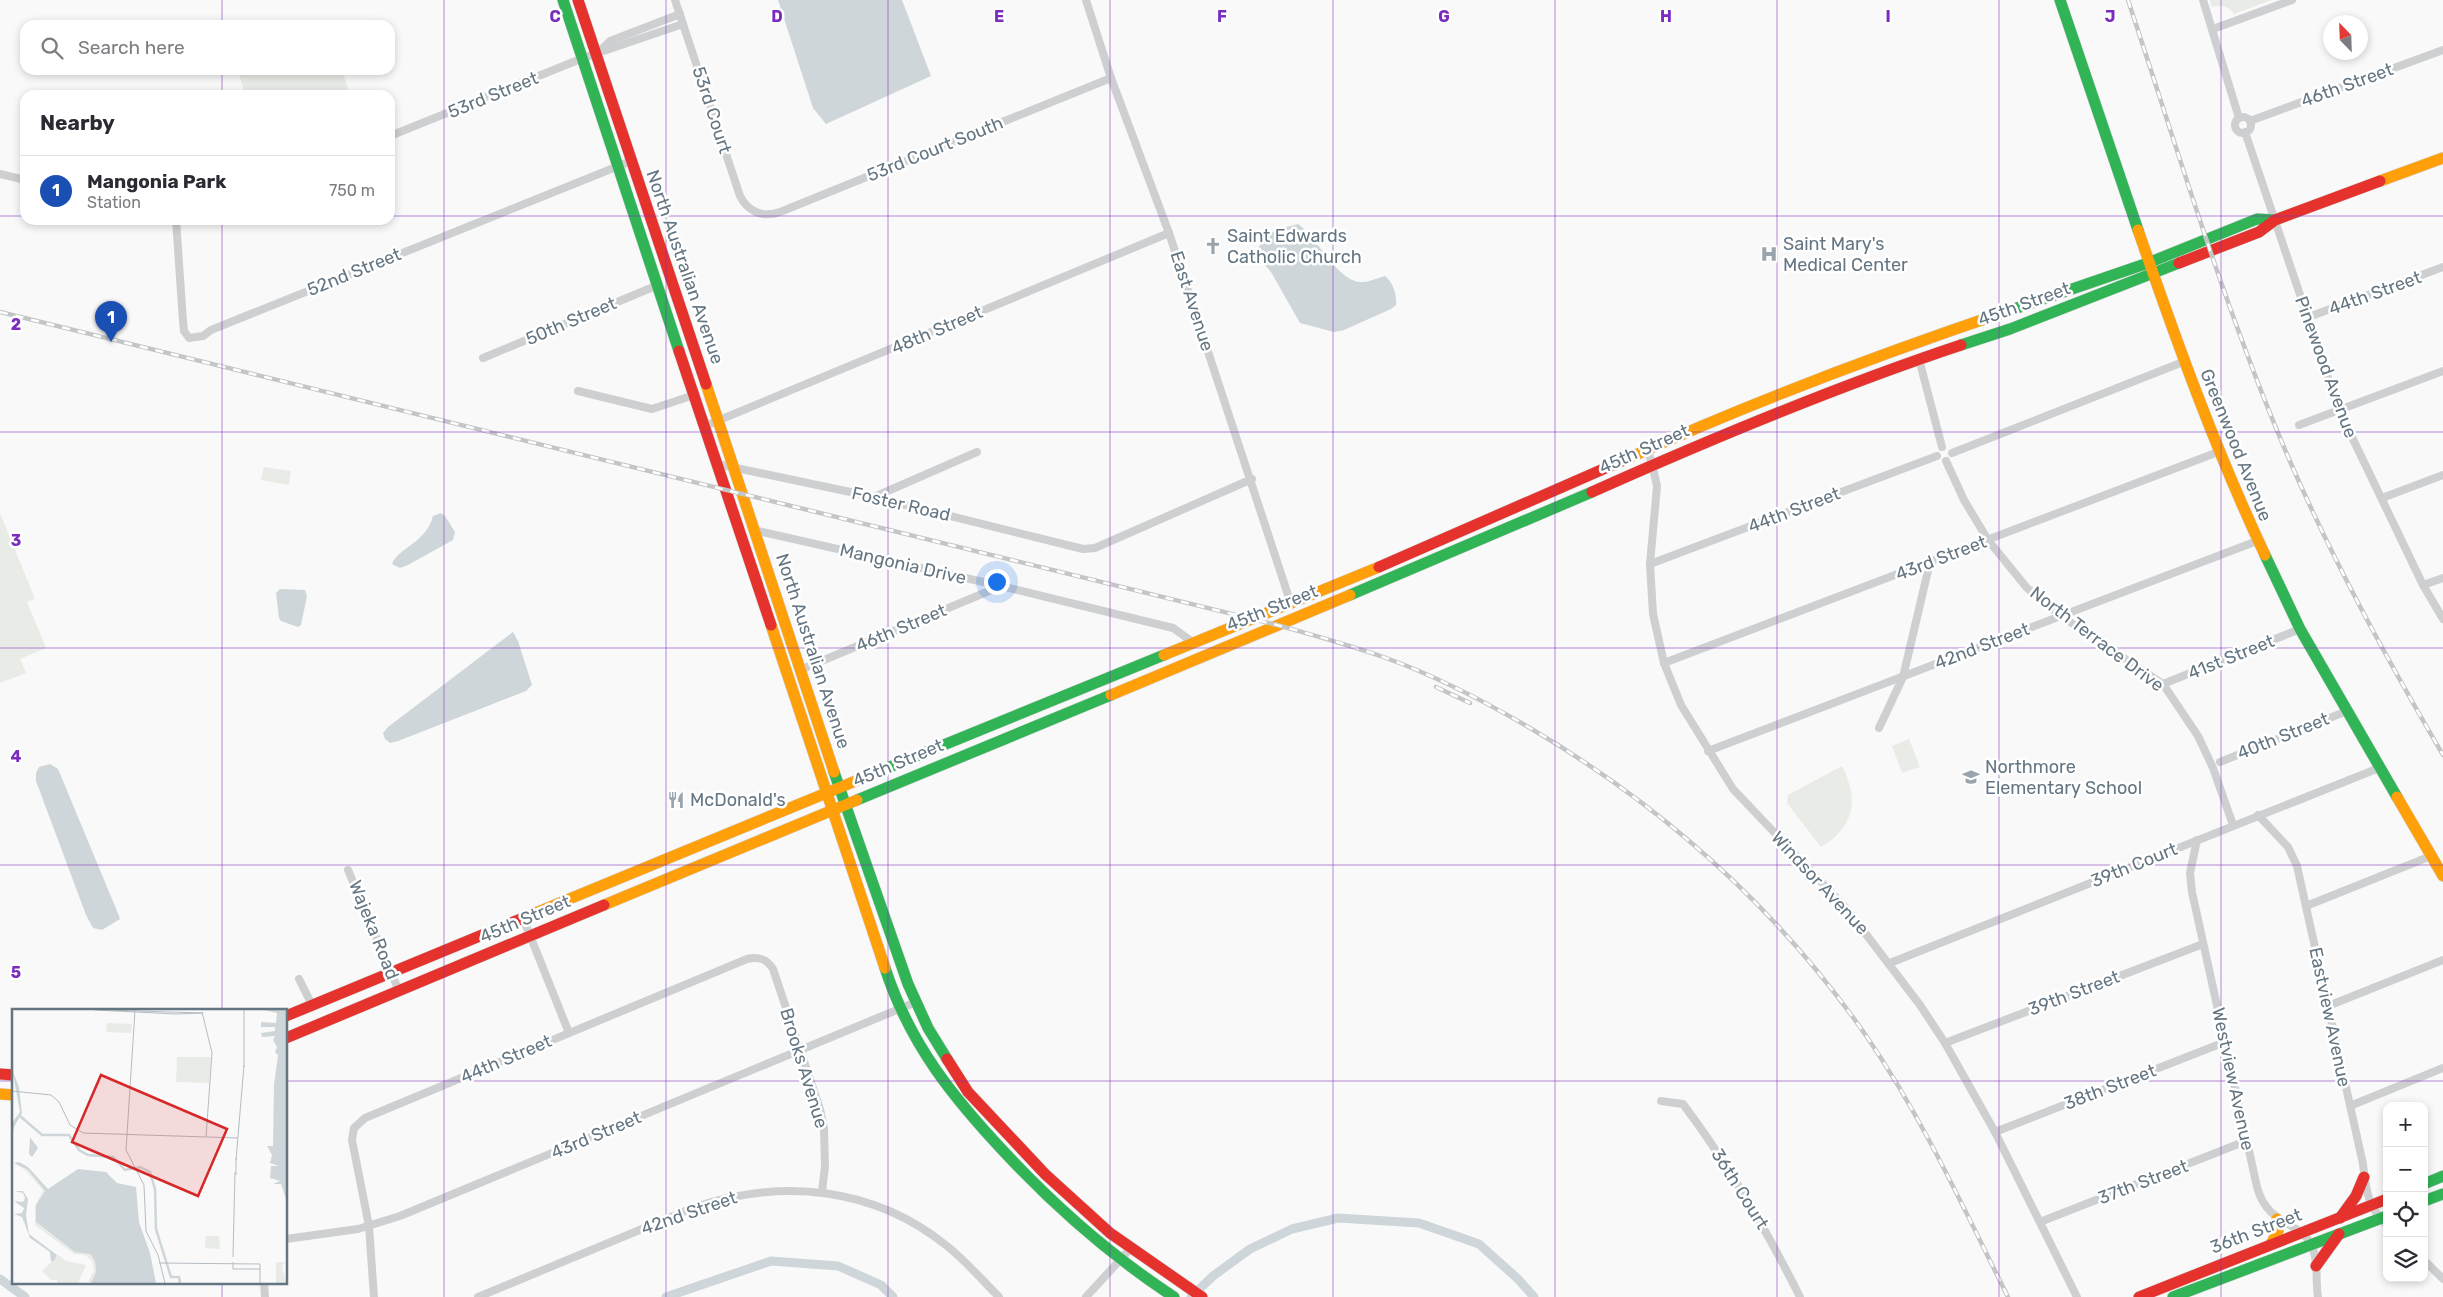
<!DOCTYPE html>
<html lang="en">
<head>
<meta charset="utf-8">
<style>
	body { margin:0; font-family:Rubik,sans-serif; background:#f2f2f3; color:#2b2b33 }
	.controls { position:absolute; right:15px; bottom:15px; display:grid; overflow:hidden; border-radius:10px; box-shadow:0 2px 8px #0003 }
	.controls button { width:45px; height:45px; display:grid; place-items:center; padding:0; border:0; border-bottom:1px solid #e1e1e2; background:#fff; color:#2b2b33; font:25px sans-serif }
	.compass { position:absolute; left:2323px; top:15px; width:45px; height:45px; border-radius:50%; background:#fff; box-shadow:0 2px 8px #0003; rotate:337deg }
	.you { position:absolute; left:996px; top:581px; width:18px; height:18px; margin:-12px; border:4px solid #fff; border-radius:50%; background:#1a73e8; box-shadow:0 0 0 8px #1a73e833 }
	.badge { display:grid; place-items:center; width:32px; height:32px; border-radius:50%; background:#111827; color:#fff; font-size:16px; font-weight:700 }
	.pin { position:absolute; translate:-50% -41px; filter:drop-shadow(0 1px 2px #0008) }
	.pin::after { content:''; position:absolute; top:26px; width:18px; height:15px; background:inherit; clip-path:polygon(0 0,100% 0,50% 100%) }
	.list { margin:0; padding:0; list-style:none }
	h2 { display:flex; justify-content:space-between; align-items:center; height:65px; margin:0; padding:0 20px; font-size:21px }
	h2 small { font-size:16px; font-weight:400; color:#7c7c81 }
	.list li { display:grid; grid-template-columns:32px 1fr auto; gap:15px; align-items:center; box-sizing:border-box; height:70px; padding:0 20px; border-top:1px solid #e1e1e2 }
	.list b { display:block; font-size:19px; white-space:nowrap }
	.list p { margin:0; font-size:16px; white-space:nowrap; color:#7c7c81 }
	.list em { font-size:16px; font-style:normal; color:#7c7c81 }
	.icon { flex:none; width:28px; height:28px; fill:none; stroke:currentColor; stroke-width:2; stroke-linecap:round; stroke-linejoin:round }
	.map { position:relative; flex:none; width:2443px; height:1297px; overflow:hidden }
	.search { position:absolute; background:#fff; box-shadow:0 2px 8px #0003; left:20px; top:20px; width:375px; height:55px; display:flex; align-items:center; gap:12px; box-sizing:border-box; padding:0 18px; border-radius:15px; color:#7c7c81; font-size:19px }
	.panel { position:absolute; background:#fff; box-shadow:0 2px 8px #0003; left:20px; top:90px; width:375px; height:135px; border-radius:15px }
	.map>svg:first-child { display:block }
	.green { fill:#e8ebe6 }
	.water { fill:#ced6d9 }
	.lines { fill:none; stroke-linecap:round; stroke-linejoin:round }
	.canal { stroke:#ced6d9; stroke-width:9 }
	.fast-casing { stroke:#d5d6d7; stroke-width:12 }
	.slow-casing { stroke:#d5d6d7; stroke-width:12 }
	.jam-casing { stroke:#d5d6d7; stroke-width:12 }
	.street { stroke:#cecfd0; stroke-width:8 }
	.fast { stroke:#30b455; stroke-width:11 }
	.slow { stroke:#ff9f0a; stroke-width:11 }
	.jam { stroke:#e5322d; stroke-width:11 }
	.rail-casing { stroke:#c3c5c6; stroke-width:4.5 }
	.rail { stroke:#fff; stroke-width:2.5; stroke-dasharray:8; stroke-linecap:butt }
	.grid { fill:none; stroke:#7b2cbf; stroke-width:1; stroke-opacity:0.55 }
	.labels { text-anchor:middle; stroke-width:5; stroke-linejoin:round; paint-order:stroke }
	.street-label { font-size:18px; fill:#657683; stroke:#fff }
	.poi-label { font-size:18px; fill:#657683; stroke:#fff; text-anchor:start }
	.inset-river { fill:none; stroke:#ced6d9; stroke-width:2.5 }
	.inset-road { fill:none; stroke:#b5bdc3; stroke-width:1 }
	.view { fill:#d62828; fill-opacity:0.15; stroke:#d62828; stroke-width:2.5 }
	.inset-edge { fill:none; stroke:#657683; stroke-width:2.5 }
	.grid-label { font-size:16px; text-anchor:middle; font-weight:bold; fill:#7b2cbf; stroke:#fff; stroke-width:5; stroke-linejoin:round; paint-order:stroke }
</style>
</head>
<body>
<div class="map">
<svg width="2443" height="1297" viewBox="0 0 2443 1297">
	<rect width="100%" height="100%" fill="#f9f9f9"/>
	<!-- green -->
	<g class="green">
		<path d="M 2210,0 L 2272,0 L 2234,14 C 2229,7 2221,4 2212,7 Z"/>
		<path d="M 238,70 L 342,70 L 348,89 L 335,95 L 245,95 Z"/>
		<path d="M 264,467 L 291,471 L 289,485 L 261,480 Z"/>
		<path d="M 0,513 L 35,599 L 27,602 L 46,648 L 20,659 L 26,673 L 0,683 Z"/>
		<path d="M 1909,739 L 1920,767 L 1902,773 L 1892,746 Z"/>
		<path d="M 1842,766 C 1859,800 1855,826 1821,847 L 1787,803 L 1788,795 Z"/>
	</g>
	<!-- water -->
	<g class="water">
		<path d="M 778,0 L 902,0 L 931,76 L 826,124 L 813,108 Z"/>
		<path d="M 1298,224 C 1316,236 1337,280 1359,282 C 1367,283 1377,278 1385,276 C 1393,282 1397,295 1396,305 L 1391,309 L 1344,330 L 1334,332 L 1300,323 L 1271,272 L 1258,257 C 1257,233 1278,229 1298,224 Z"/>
		<path d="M 441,513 L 445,516 L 455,532 L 453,540 L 408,565 L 400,568 L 392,564 C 398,548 427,542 433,516 Z"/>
		<path d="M 280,589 L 305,590 L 307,596 L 301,625 L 298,627 L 281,621 L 279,618 L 276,593 Z"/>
		<path d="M 513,632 L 518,641 L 532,685 L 526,691 L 398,741 L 390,743 L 385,739 L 383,733 L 388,727 Z"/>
		<path d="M 50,764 L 58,769 L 117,911 L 120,919 L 102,930 L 93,928 L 86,915 L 36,781 L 36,773 L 39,767 Z"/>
	</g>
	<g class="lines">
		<!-- canal -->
		<g class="canal">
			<path d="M 0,1279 L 25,1297"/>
			<path d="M 666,1297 L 771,1261 L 838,1266 L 881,1285 L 893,1297"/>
			<path d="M 1191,1297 L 1213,1276 L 1250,1249 L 1292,1229 L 1338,1218 L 1419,1223 L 1479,1244 L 1518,1279 L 1534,1297"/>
		</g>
		<!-- fast casing -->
		<g class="fast-casing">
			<g id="fast">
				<path d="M 563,0 L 679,351"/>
				<path d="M 2060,0 L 2138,230"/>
				<path d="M 2011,310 L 2148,263 L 2257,219 L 2275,220"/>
				<path d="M 1961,345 L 2010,329 L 2179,263"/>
				<path d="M 2265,555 L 2300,629 L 2397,797"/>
				<path d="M 1350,595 L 1592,492"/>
				<path d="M 834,772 L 908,984 L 928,1028 L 947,1059"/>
				<path d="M 875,773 L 1164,655"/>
				<path d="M 857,800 L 1111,695"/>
				<path d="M 885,968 C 910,1045 954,1099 1009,1157 C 1059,1210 1113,1257 1174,1297"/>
				<path d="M 2424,1184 L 2443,1176"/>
				<path d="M 2424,1201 L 2443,1194"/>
				<path d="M 2173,1297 L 2387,1216"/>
			</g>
		</g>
		<!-- slow casing -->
		<g class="slow-casing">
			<g id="slow">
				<path d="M 2380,181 L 2443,158"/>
				<path d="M 2138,230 C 2176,340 2215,449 2265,555"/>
				<path d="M 706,384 L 834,772"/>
				<path d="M 1624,460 C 1750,403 1880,354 2011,310"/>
				<path d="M 771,625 L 885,968"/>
				<path d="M 1164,655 L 1379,567"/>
				<path d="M 1111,695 L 1350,595"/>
				<path d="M 2397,797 L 2443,876"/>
				<path d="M 604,905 L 857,800"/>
				<path d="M 528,916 L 875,773"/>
				<path d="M 0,1094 L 14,1095"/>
				<path d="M 2271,1244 L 2278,1231 L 2277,1219"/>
			</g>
		</g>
		<!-- jam casing -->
		<g class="jam-casing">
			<g id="jam">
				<path d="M 578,0 L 706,384"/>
				<path d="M 2179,263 L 2259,232 L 2275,220 L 2380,181"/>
				<path d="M 679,351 L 771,625"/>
				<path d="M 1592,492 C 1713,438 1835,387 1961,345"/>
				<path d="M 1379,567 L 1624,460"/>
				<path d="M 286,1016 L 528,916"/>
				<path d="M 286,1038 L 604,905"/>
				<path d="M 947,1059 L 968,1092 L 1045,1174 L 1110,1233 L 1202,1297"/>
				<path d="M 0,1074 L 14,1075"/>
				<path d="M 2340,1218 L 2356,1196 L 2364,1177"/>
				<path d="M 2316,1266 L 2339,1234"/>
				<path d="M 2139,1297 L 2387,1199"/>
			</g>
		</g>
		<!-- street -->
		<g class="street">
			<path d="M 675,0 L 740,196 C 748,212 763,218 780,212 L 1111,78"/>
			<path d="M 1086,0 L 1111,78 L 1169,233 L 1291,604"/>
			<path d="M 2203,0 L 2239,118"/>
			<path d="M 2213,29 L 2292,0"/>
			<path d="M 598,53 L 610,41 L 680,14"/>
			<circle cx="2243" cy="125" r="8"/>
			<path d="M 2250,121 L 2443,50"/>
			<path d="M 2245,132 L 2339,410 L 2423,585 L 2443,619"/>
			<path d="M 390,136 L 583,58 L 683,24"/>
			<path d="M 0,174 L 25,180"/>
			<path d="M 176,220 L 183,321 L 184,331 L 189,338 L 203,336 L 211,330 L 631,161"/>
			<path d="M 2306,318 L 2443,267"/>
			<path d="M 483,358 L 658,285"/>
			<path d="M 1919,359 L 1942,447"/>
			<path d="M 578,391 L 652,409 L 694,395"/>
			<path d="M 2299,425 L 2443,371"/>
			<path d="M 705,426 L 1169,233"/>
			<path d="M 1647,448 L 1652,464 L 1657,486 L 1650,564 L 1653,614 L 1664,663 L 1681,705 L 1733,789 L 1846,908 L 1920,1005 L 1945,1043 L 1995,1132 L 2077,1297"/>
			<path d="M 1952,453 L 2183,362"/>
			<path d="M 1946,461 L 1964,500 L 1988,540 L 2027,588 L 2061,616 L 2163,684 L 2198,736 L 2213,768 L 2233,825"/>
			<path d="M 717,464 L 874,497 L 1083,549 L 1095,548 L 1252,479"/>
			<path d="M 874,497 L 977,452"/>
			<path d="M 2382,498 L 2443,475"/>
			<path d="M 754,530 L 1001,586 L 1173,628 L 1194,643"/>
			<path d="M 1650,564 L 1937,456"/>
			<path d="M 2423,585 L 2443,578"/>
			<path d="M 1664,663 L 2218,452"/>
			<path d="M 800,670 L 1001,586"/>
			<path d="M 2163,684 L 2300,629"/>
			<path d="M 1879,728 L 1903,677 L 1930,562"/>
			<path d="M 1708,751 L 2257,541"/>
			<path d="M 2220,762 L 2347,711"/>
			<path d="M 2258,815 L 2288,847 L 2297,866 L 2363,1164 C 2366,1189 2367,1207 2387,1225"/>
			<path d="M 2197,840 L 2190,873 L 2192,892 L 2257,1187 C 2268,1227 2300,1220 2312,1246 C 2319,1262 2315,1280 2318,1297"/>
			<path d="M 348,870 L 399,991"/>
			<path d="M 2306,906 L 2431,856"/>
			<path d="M 523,918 L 569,1033"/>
			<path d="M 1890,963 L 2379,768"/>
			<path d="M 299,979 L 312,1005"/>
			<path d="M 2328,1006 L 2443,960"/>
			<path d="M 1945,1043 L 2203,944"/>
			<path d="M 1661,1101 L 1683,1104 C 1729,1165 1766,1229 1800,1297"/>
			<path d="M 2350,1106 L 2443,1068"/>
			<path d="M 1995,1132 L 2225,1042"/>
			<path d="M 2040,1222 L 2246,1141"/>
			<path d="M 286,1239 L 358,1229 L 400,1216 L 916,1002"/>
			<path d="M 2424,1260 L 2443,1279"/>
			<path d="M 264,1283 L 265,1297"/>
			<path d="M 374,1297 L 369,1226 L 352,1140 L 354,1128 L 365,1118 L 747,959 C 759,956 767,959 773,969 L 820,1109 L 824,1128 L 825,1166 L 822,1192"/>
			<path d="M 478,1297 L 695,1207 C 783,1178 874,1187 947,1246 C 966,1261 982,1280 999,1297"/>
			<path d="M 1086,1297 L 1131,1248"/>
		</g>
		<!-- fast -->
		<use href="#fast" class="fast"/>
		<!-- slow -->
		<use href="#slow" class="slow"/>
		<!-- jam -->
		<use href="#jam" class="jam"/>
		<!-- rail casing -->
		<g class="rail-casing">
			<g id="rail">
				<path d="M 2128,0 C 2179,154 2225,310 2289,459 C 2333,561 2387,659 2443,755"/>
				<path d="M 0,312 L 1277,625 C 1313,635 1350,645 1386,658 C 1436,676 1484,701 1530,728 C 1664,807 1779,910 1867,1037 C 1923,1119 1964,1209 2008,1297"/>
				<path d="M 1436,687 L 1470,703"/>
			</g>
		</g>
		<!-- rail -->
		<use href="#rail" class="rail"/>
	</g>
	<!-- grid -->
	<path class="grid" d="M 222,0 L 222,25M 444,0 L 444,1297M 666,0 L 666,1297M 888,0 L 888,1297M 1110,0 L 1110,1297M 1333,0 L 1333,1297M 1555,0 L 1555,1297M 1777,0 L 1777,1297M 1999,0 L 1999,1297M 2221,0 L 2221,1297M 222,70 L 222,95M 0,216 L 25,216M 390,216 L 2443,216M 222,220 L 222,1011M 0,432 L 2443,432M 0,648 L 2443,648M 0,865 L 2443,865M 0,1081 L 14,1081M 286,1081 L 2443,1081M 222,1283 L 222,1297"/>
	<!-- icons -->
	<defs>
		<g id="church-bare" transform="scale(1.35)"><path d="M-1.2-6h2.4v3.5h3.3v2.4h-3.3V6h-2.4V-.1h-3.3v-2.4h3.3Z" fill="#99a4ac" stroke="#fff" stroke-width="2.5" paint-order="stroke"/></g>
		<g id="hospital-bare" transform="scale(1.35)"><path d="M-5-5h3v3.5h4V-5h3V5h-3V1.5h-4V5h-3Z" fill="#99a4ac" stroke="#fff" stroke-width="2.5" paint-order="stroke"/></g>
		<g id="school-bare" transform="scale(1.35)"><path d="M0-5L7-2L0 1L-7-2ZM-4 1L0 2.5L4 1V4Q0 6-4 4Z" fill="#99a4ac" stroke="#fff" stroke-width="2.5" paint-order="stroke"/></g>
		<g id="restaurant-bare" transform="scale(1.35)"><path d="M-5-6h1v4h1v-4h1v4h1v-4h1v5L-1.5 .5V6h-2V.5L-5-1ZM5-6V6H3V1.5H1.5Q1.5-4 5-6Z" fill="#99a4ac" stroke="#fff" stroke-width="2.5" paint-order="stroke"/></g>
	</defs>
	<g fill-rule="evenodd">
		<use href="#church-bare" x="1213" y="246"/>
		<use href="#hospital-bare" x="1769" y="254"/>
		<use href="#school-bare" x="1971" y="777"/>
		<use href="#restaurant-bare" x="676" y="800"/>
	</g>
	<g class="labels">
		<!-- street labels -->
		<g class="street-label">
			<text transform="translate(2347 85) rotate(-20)" y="6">46th Street</text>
			<text transform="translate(493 95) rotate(-22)" y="6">53rd Street</text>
			<text transform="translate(712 110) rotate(72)" y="6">53rd Court</text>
			<text transform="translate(935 149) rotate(-22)" y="6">53rd Court South</text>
			<text transform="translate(685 267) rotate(71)" y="6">North Australian Avenue</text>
			<text transform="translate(354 272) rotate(-22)" y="6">52nd Street</text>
			<text transform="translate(2375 293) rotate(-20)" y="6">44th Street</text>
			<text transform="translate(1192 301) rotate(72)" y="6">East Avenue</text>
			<text transform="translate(2024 304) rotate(-20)" y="6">45th Street</text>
			<text transform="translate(571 321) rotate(-23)" y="6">50th Street</text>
			<text transform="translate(937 330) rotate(-23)" y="6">48th Street</text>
			<text transform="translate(2326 367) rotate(70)" y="6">Pinewood Avenue</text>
			<text transform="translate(2236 445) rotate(68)" y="6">Greenwood Avenue</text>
			<text transform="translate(1644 449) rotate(-24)" y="6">45th Street</text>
			<text transform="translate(901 504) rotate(13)" y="6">Foster Road</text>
			<text transform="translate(1794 510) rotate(-21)" y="6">44th Street</text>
			<text transform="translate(1941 558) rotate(-21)" y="6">43rd Street</text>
			<text transform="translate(903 564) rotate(13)" y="6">Mangonia Drive</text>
			<text transform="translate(1272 608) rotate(-22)" y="6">45th Street</text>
			<text transform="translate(901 628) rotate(-23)" y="6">46th Street</text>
			<text transform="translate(2097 639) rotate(37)" y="6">North Terrace Drive</text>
			<text transform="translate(1982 646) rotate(-21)" y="6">42nd Street</text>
			<text transform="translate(813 651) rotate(72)" y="6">North Australian Avenue</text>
			<text transform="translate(2231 657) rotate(-22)" y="6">41st Street</text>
			<text transform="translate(2283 736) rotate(-22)" y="6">40th Street</text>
			<text transform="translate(898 763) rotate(-23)" y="6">45th Street</text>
			<text transform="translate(2134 865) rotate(-22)" y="6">39th Court</text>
			<text transform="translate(1820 883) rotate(47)" y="6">Windsor Avenue</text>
			<text transform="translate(525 919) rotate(-23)" y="6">45th Street</text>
			<text transform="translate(374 930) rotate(68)" y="6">Wajeka Road</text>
			<text transform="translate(2074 993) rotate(-21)" y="6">39th Street</text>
			<text transform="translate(2330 1017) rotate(78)" y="6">Eastview Avenue</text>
			<text transform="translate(506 1059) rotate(-23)" y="6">44th Street</text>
			<text transform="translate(804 1068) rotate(73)" y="6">Brooks Avenue</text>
			<text transform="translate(2233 1079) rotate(78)" y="6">Westview Avenue</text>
			<text transform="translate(2110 1087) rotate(-21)" y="6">38th Street</text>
			<text transform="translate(596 1135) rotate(-23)" y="6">43rd Street</text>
			<text transform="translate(2143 1182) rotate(-21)" y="6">37th Street</text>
			<text transform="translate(1740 1189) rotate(58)" y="6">36th Court</text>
			<text transform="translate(689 1213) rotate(-19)" y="6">42nd Street</text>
			<text transform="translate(2256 1231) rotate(-21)" y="6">36th Street</text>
		</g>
		<!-- poi labels -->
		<g class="poi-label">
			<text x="1227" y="242">Saint Edwards<tspan x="1227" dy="21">Catholic Church</tspan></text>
			<text x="1783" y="250">Saint Mary's<tspan x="1783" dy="21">Medical Center</tspan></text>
			<text x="1985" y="773">Northmore<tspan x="1985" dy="21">Elementary School</tspan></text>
			<text x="690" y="806">McDonald's</text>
		</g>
	</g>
	<!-- overview -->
	<g transform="translate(12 1009)">
		<rect width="275" height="275" fill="#f9f9f9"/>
		<path d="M 95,14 L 120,15 L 119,24 L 94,23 ZM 165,48 L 199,48 L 197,74 L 164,73 ZM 2,154 L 16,161 L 33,182 L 28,189 L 26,215 L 63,243 L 76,244 L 83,252 L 84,264 L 79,274 L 76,272 L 82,262 L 80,252 L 73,246 L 62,245 L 23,216 L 23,197 L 31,181 L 13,161 ZM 194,227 L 207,227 L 208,240 L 193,239 ZM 46,246 L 54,252 L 74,256 L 66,274 L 45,274 L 45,271 L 39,271 L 30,262 ZM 264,253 L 273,253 L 270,257 L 274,274 L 264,274 Z" fill="#e8ebe6"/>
		<path d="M 252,1 L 275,1 L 275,193 L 269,175 L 261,175 L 268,172 L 258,169 L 259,157 L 267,157 L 258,154 L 260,146 L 255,137 L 261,137 L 262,76 L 266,46 L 263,43 L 265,38 L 261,31 L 263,27 L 250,28 L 249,24 L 263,22 L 263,18 L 249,18 L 249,13 L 264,14 L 265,4 ZM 0,60 L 7,78 L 10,104 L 2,118 L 0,129 L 0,114 L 8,103 ZM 18,128 L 26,139 L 20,148 L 17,145 ZM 7,153 L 16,158 L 36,180 L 66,160 L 94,163 L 105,174 L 124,178 L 127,213 L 138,244 L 144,274 L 79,274 L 84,263 L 83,252 L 78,245 L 63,243 L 24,213 L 24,196 L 33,182 L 16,161 L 2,154 ZM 11,182 L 16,190 L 14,206 L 17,225 L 45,246 L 42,252 L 39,252 L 38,243 L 18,229 L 10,208 L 2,205 L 10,204 L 12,199 L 2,192 L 11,193 L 13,189 L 11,184 L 2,182 Z" fill="#ced6d9"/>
		<path class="inset-river" d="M 8,107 L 30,126 L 57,126 L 67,141 L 76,146 L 101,148 L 113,161 L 128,158 L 138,163 L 143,180 L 144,220 L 159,268 L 167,268 L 168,274"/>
		<path class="inset-road" d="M 83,1 L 164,5 L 191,4 L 94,1M 123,1 L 114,141 L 132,176 L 134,222 L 146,246 L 153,274M 190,3 L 200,44 L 194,128M 232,58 L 232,1M 0,82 L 39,86 L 47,93 L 58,116 L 71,124 L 226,129M 224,151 L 232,56M 224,166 L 224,149M 221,248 L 223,163M 221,253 L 221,260 L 248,260M 147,254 L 248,255 L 248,274"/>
		<path class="view" d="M 89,66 L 215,120 L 186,187 L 60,133 Z"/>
		<rect width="275" height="275" class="inset-edge"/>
	</g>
	<g class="grid-label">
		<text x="555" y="22">C</text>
		<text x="777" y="22">D</text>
		<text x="999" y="22">E</text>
		<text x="1222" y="22">F</text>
		<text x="1444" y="22">G</text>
		<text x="1666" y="22">H</text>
		<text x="1888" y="22">I</text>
		<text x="2110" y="22">J</text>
		<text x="16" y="330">2</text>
		<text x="16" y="546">3</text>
		<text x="16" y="762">4</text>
		<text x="16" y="978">5</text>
	</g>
</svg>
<div class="controls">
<button>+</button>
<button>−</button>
<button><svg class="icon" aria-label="locate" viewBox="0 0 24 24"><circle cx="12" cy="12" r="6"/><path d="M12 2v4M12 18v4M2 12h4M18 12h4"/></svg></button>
<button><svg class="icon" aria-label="layers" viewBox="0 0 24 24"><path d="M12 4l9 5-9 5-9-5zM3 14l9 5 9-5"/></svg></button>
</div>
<svg class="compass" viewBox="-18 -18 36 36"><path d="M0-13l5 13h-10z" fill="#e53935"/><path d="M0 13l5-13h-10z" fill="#7c7c81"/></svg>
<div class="you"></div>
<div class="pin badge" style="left:111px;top:342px;background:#1a4fb4">1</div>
<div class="search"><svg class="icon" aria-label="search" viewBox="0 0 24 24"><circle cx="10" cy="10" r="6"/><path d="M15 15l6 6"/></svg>Search here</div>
<section class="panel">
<h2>Nearby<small></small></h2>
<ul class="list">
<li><span class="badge" style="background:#1a4fb4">1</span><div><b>Mangonia Park</b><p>Station</p></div><em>750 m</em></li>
</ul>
</section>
</div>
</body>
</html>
